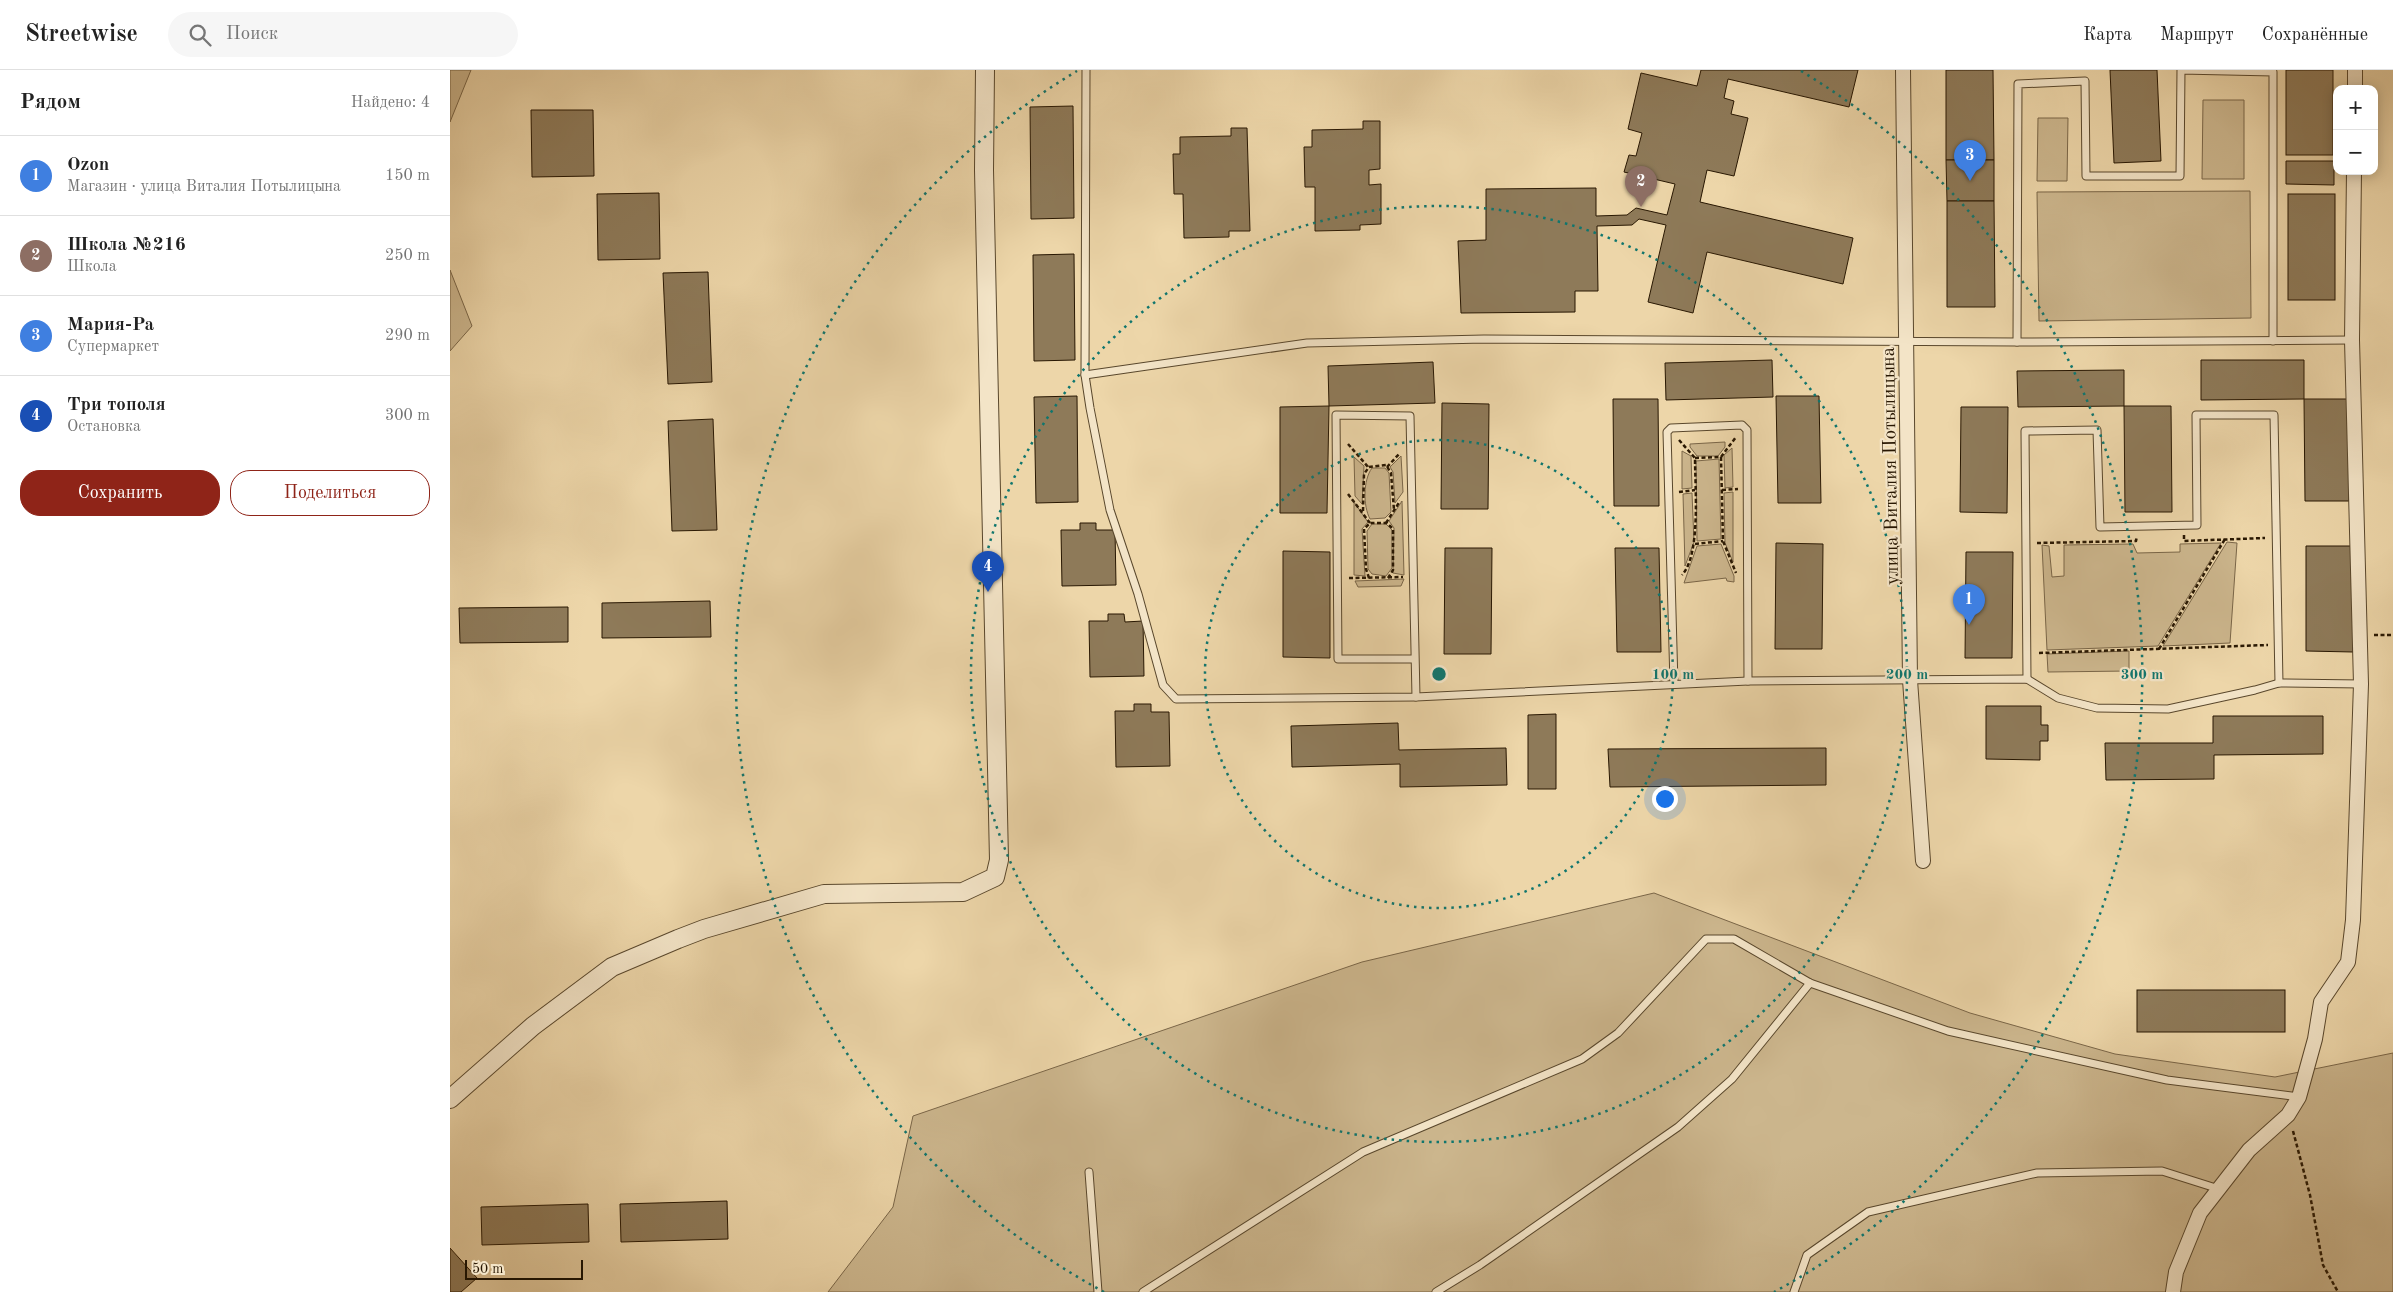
<!DOCTYPE html>
<html lang="ru">
<head>
<meta charset="utf-8">
<style>
	body { margin:0; font-family:"Old Standard TT",serif; background:#f6f6f6; color:#222 }
	.controls { position:absolute; right:15px; top:15px; display:grid; overflow:hidden; border-radius:10px; box-shadow:0 2px 12px #0003 }
	.controls button { width:45px; height:45px; display:grid; place-items:center; padding:0; border:0; border-bottom:1px solid #e0e0e0; background:#fff; color:#222; font:25px sans-serif }
	.scale { position:absolute; left:15px; bottom:12px; width:118px; box-sizing:border-box; padding-left:5px; border:2px solid #281702; border-top:0; font-size:14px; line-height:18px; white-space:nowrap; color:#281702; -webkit-text-stroke:4px #f3e4c7; paint-order:stroke }
	.you { position:absolute; left:1214px; top:728px; width:18px; height:18px; margin:-12px; border:4px solid #fff; border-radius:50%; background:#1a73e8; box-shadow:0 0 0 8px #1a73e833 }
	.badge { display:grid; place-items:center; width:32px; height:32px; border-radius:50%; background:#8f2418; color:#fff; font-size:16px; font-weight:700 }
	.pin { position:absolute; translate:-50% -41px; filter:drop-shadow(0 1px 2px #0008) }
	.pin::after { content:''; position:absolute; top:26px; width:18px; height:15px; background:inherit; clip-path:polygon(0 0,100% 0,50% 100%) }
	.list { margin:0; padding:0; list-style:none }
	h2 { display:flex; justify-content:space-between; align-items:center; height:65px; margin:0; padding:0 20px; font-size:21px }
	h2 small { font-size:16px; font-weight:400; color:#767676 }
	.list li { display:grid; grid-template-columns:32px 1fr auto; gap:15px; align-items:center; box-sizing:border-box; height:80px; padding:0 20px; border-top:1px solid #e0e0e0 }
	.list b { display:block; font-size:19px; white-space:nowrap }
	.list p { margin:0; font-size:16px; white-space:nowrap; color:#767676 }
	.list em { font-size:16px; font-style:normal; color:#767676 }
	.actions { display:flex; gap:10px; padding:15px 20px }
	.actions a { flex:1; padding:11px 0; border:1px solid #8f2418; border-radius:20px; text-align:center; font-size:18px; color:#8f2418 }
	.actions .main { background:#8f2418; color:#fff }
	.icon { flex:none; width:28px; height:28px; fill:none; stroke:currentColor; stroke-width:2; stroke-linecap:round; stroke-linejoin:round }
	.map { position:relative; flex:none; width:1943px; height:1222px; overflow:hidden }
	header { display:flex; align-items:center; gap:30px; box-sizing:border-box; height:70px; padding:0 25px; background:#fff; border-bottom:1px solid #e0e0e0 }
	header strong { font-size:24px }
	nav { display:flex; gap:28px; margin-inline-start:auto; font-size:18px }
	.search { width:350px; height:45px; background:#f6f6f6; display:flex; align-items:center; gap:12px; box-sizing:border-box; padding:0 18px; border-radius:28px; color:#767676; font-size:19px }
	main { display:flex }
	aside { flex:1; background:#fff }
	.map>svg:first-child { display:block }
	.green { fill:#ccb68d; stroke:#7a6648 }
	.building { fill:#8e7a59; stroke:#281702 }
	.lines { fill:none; stroke-linecap:round; stroke-linejoin:round }
	.service-casing { stroke:#59472c; stroke-width:9 }
	.minor-casing { stroke:#59472c; stroke-width:16 }
	.tertiary-casing { stroke:#59472c; stroke-width:20 }
	.path { stroke:#281702; stroke-width:2.5; stroke-dasharray:4 2.5; stroke-linecap:butt }
	.service { stroke:#f3e4c7; stroke-width:7 }
	.minor { stroke:#f3e4c7; stroke-width:14 }
	.tertiary { stroke:#f3e4c7; stroke-width:18 }
	.ring { fill:none; stroke:#0f766e; stroke-width:2.5; stroke-dasharray:2.5 5 }
	.labels { text-anchor:middle; stroke-width:4.5; stroke-linejoin:round; paint-order:stroke }
	.street-label { font-size:19px; fill:#281702; stroke:#f3e4c7 }
	.centre { fill:#0f766e; stroke:#f3e4c7; stroke-width:2.5 }
	.ring-label { font-size:15px; text-anchor:middle; font-weight:bold; fill:#0f766e; stroke:#f3e4c7; stroke-width:4.5; stroke-linejoin:round; paint-order:stroke }
</style>
</head>
<body>
<header>
<strong>Streetwise</strong>
<div class="search"><svg class="icon" aria-label="search" viewBox="0 0 24 24"><circle cx="10" cy="10" r="6"/><path d="M15 15l6 6"/></svg>Поиск</div>
<nav><a>Карта</a><a>Маршрут</a><a>Сохранённые</a></nav>
</header>
<main>
<aside>
<h2>Рядом<small>Найдено: 4</small></h2>
<ul class="list">
<li><span class="badge" style="background:#3f7fe0">1</span><div><b>Ozon</b><p>Магазин · улица Виталия Потылицына</p></div><em>150 m</em></li>
<li><span class="badge" style="background:#8d6e63">2</span><div><b>Школа №216</b><p>Школа</p></div><em>250 m</em></li>
<li><span class="badge" style="background:#3f7fe0">3</span><div><b>Мария-Ра</b><p>Супермаркет</p></div><em>290 m</em></li>
<li><span class="badge" style="background:#1a4fb4">4</span><div><b>Три тополя</b><p>Остановка</p></div><em>300 m</em></li>
</ul>
<div class="actions"><a class="main">Сохранить</a><a>Поделиться</a></div>
</aside>
<div class="map">
<svg width="1943" height="1222" viewBox="0 0 1943 1222">
	<rect width="100%" height="100%" fill="#edd6a9"/>
	<filter id="stains"><feTurbulence type="fractalNoise" baseFrequency=".004" numOctaves="4"/><feColorMatrix values="0 0 0 0 .2 0 0 0 0 .09 0 0 0 0 .02 0 0 0 .5 -.17"/></filter>
	<radialGradient id="worn" r=".72"><stop offset=".6" stop-color="#630" stop-opacity="0"/><stop offset="1" stop-color="#630" stop-opacity=".3"/></radialGradient>
	<!-- green -->
	<g class="green">
		<path d="M 0,0 L 21,0 L 0,52 Z"/>
		<path d="M 1753,30 L 1794,30 L 1794,109 L 1752,109 Z"/>
		<path d="M 1588,48 L 1618,48 L 1617,111 L 1587,111 Z"/>
		<path d="M 1800,121 L 1801,248 L 1589,251 L 1587,122 Z"/>
		<path d="M 0,200 L 22,256 L 0,281 Z"/>
		<path d="M 1275,372 L 1275,377 L 1268,386 L 1247,386 L 1240,377 L 1240,374 Z"/>
		<path d="M 1282,378 L 1283,417 L 1275,418 L 1274,385 Z"/>
		<path d="M 1232,381 L 1241,386 L 1242,418 L 1232,419 Z"/>
		<path d="M 951,386 L 953,422 L 945,433 L 943,402 L 940,397 Z"/>
		<path d="M 904,387 L 914,396 L 912,434 L 905,426 Z"/>
		<path d="M 1269,389 L 1271,469 L 1247,471 L 1246,391 Z"/>
		<path d="M 922,398 L 935,398 L 939,403 L 941,442 L 935,448 L 920,449 C 913,436 913,410 922,398 Z"/>
		<path d="M 1283,422 L 1283,492 L 1275,473 L 1274,423 Z"/>
		<path d="M 1242,423 L 1244,472 L 1235,496 L 1233,424 Z"/>
		<path d="M 952,431 L 954,505 L 943,503 L 944,458 L 939,451 Z"/>
		<path d="M 904,432 L 918,452 L 912,459 L 915,506 L 904,505 Z"/>
		<path d="M 922,454 L 936,454 L 942,460 L 942,498 L 936,506 L 922,504 L 918,499 L 917,461 Z"/>
		<path d="M 1777,472 L 1787,473 L 1780,573 L 1713,576 Z"/>
		<path d="M 1771,473 L 1708,576 L 1597,580 L 1592,475 L 1599,476 L 1602,507 L 1614,506 L 1614,475 L 1683,474 L 1687,483 L 1730,482 L 1730,474 Z"/>
		<path d="M 1271,474 L 1284,506 L 1284,512 L 1277,511 L 1276,508 L 1234,513 L 1247,476 Z"/>
		<path d="M 954,509 L 951,516 L 908,517 L 905,511 Z"/>
		<path d="M 1679,581 L 1679,601 L 1598,602 L 1597,584 Z"/>
		<path d="M 1204,823 L 1520,943 L 1665,984 L 1825,1007 L 1943,983 L 1943,1222 L 378,1222 L 443,1137 L 463,1046 L 912,892 Z"/>
	</g>
	<!-- building -->
	<g class="building">
		<path d="M 1251,0 L 1408,0 L 1399,37 L 1278,9 L 1274,28 L 1284,31 L 1281,44 L 1298,48 L 1284,106 L 1257,100 L 1250,132 L 1403,168 L 1393,214 L 1257,182 L 1243,243 L 1198,232 L 1216,155 L 1189,149 L 1182,155 L 1147,156 L 1148,221 L 1125,221 L 1125,242 L 1011,243 L 1008,171 L 1036,170 L 1036,119 L 1146,118 L 1146,146 L 1177,145 L 1186,138 L 1217,145 L 1225,114 L 1174,102 L 1179,85 L 1186,86 L 1192,63 L 1178,59 L 1191,3 L 1247,16 Z"/>
		<path d="M 1496,0 L 1543,0 L 1544,90 L 1496,90 Z"/>
		<path d="M 1660,0 L 1707,0 L 1711,91 L 1664,93 Z"/>
		<rect x="1836" y="0" width="47" height="85"/>
		<path d="M 623,36 L 624,148 L 581,149 L 580,37 Z"/>
		<path d="M 81,40 L 143,40 L 144,106 L 82,107 Z"/>
		<path d="M 913,51 L 930,51 L 930,99 L 919,100 L 919,115 L 931,114 L 931,154 L 910,155 L 910,160 L 865,161 L 865,117 L 855,117 L 854,77 L 862,77 L 862,60 L 913,59 Z"/>
		<path d="M 781,58 L 797,58 L 800,161 L 779,161 L 779,167 L 734,168 L 733,124 L 724,124 L 723,84 L 730,84 L 730,67 L 781,66 Z"/>
		<path d="M 1496,90 L 1544,90 L 1544,131 L 1497,131 Z"/>
		<path d="M 1836,91 L 1884,91 L 1884,115 L 1836,114 Z"/>
		<path d="M 209,123 L 210,189 L 148,190 L 147,124 Z"/>
		<rect x="1838" y="124" width="47" height="106"/>
		<path d="M 1497,131 L 1544,131 L 1545,237 L 1497,237 Z"/>
		<path d="M 624,184 L 625,290 L 584,291 L 583,185 Z"/>
		<path d="M 258,202 L 262,312 L 218,314 L 213,203 Z"/>
		<path d="M 1322,290 L 1323,327 L 1216,330 L 1215,293 Z"/>
		<path d="M 1751,290 L 1854,290 L 1854,329 L 1751,330 Z"/>
		<path d="M 983,292 L 985,333 L 879,336 L 878,296 Z"/>
		<path d="M 1674,300 L 1674,336 L 1568,337 L 1567,301 Z"/>
		<path d="M 627,326 L 628,432 L 586,433 L 584,327 Z"/>
		<path d="M 1326,326 L 1369,326 L 1371,433 L 1328,433 Z"/>
		<path d="M 1163,329 L 1208,329 L 1209,436 L 1164,436 Z"/>
		<path d="M 1854,329 L 1898,329 L 1899,431 L 1855,431 Z"/>
		<path d="M 992,333 L 1039,334 L 1038,439 L 991,439 Z"/>
		<path d="M 879,336 L 877,443 L 830,443 L 830,337 Z"/>
		<path d="M 1674,336 L 1721,336 L 1722,442 L 1675,442 Z"/>
		<path d="M 1511,337 L 1558,337 L 1557,443 L 1510,442 Z"/>
		<path d="M 263,349 L 267,460 L 222,461 L 218,351 Z"/>
		<path d="M 630,453 L 646,453 L 646,460 L 665,460 L 666,515 L 612,516 L 611,460 L 630,460 Z"/>
		<path d="M 1326,473 L 1373,474 L 1372,579 L 1325,579 Z"/>
		<path d="M 1856,476 L 1904,476 L 1903,582 L 1856,581 Z"/>
		<path d="M 995,478 L 1042,478 L 1041,584 L 994,584 Z"/>
		<path d="M 1165,478 L 1209,478 L 1211,582 L 1167,582 Z"/>
		<path d="M 833,481 L 880,482 L 880,588 L 833,587 Z"/>
		<path d="M 1516,482 L 1563,482 L 1562,588 L 1515,588 Z"/>
		<path d="M 260,531 L 261,567 L 152,568 L 152,533 Z"/>
		<path d="M 118,537 L 118,572 L 10,573 L 9,538 Z"/>
		<path d="M 658,544 L 674,544 L 675,552 L 693,551 L 694,606 L 640,607 L 639,551 L 658,551 Z"/>
		<path d="M 684,634 L 701,634 L 701,642 L 719,642 L 720,696 L 666,697 L 665,641 L 684,641 Z"/>
		<path d="M 1536,636 L 1591,636 L 1591,655 L 1598,655 L 1598,671 L 1590,671 L 1590,690 L 1536,689 Z"/>
		<path d="M 1106,644 L 1106,719 L 1078,719 L 1078,645 Z"/>
		<path d="M 1763,646 L 1873,646 L 1873,684 L 1764,685 L 1764,709 L 1656,710 L 1655,673 L 1763,673 Z"/>
		<path d="M 948,653 L 949,680 L 1056,678 L 1057,715 L 950,717 L 950,694 L 842,697 L 841,656 Z"/>
		<path d="M 1376,678 L 1376,715 L 1160,717 L 1158,679 Z"/>
		<rect x="1687" y="920" width="148" height="42"/>
		<path d="M 277,1131 L 278,1169 L 171,1172 L 170,1134 Z"/>
		<path d="M 138,1134 L 139,1172 L 32,1175 L 31,1137 Z"/>
		<path d="M 0,1178 L 27,1208 L 11,1222 L 0,1222 Z"/>
	</g>
	<g class="lines">
		<!-- service casing -->
		<g class="service-casing">
			<g id="service">
				<path d="M 636,0 L 635,305 L 640,338 L 660,440 L 688,524 L 713,615 L 726,629 L 966,627 L 1298,611 L 1577,609 L 1608,628 L 1647,638 L 1718,639 L 1805,620 L 1829,613 L 1911,614"/>
				<path d="M 1567,272 L 1568,14 L 1635,11 L 1636,106 L 1730,106 L 1731,0 L 1823,2 L 1823,271"/>
				<path d="M 635,305 L 857,273 L 1034,269 L 1567,272 L 1902,270"/>
				<path d="M 965,589 L 888,589 L 886,345 L 960,346 L 966,627"/>
				<path d="M 1577,609 L 1575,361 L 1647,360 L 1650,457 L 1747,455 L 1746,345 L 1824,345 L 1829,613"/>
				<path d="M 1224,614 L 1217,362 L 1221,358 L 1292,355 L 1297,360 L 1298,611"/>
				<path d="M 639,1102 L 648,1222"/>
				<path d="M 693,1222 L 913,1082 L 1132,989 L 1168,963 L 1256,869 L 1284,869 L 1360,913 L 1498,961 L 1717,1010 L 1849,1027"/>
				<path d="M 986,1222 L 1030,1195 L 1228,1057 L 1282,1009 L 1360,913"/>
				<path d="M 1344,1222 L 1357,1185 L 1418,1142 L 1587,1103 L 1712,1101 L 1769,1119"/>
			</g>
		</g>
		<!-- minor casing -->
		<g class="minor-casing">
			<g id="minor">
				<path d="M 1453,0 L 1460,610 L 1473,791"/>
				<path d="M 1905,19 L 1905,0"/>
				<path d="M 1723,1222 L 1726,1202 L 1750,1143 L 1799,1080 L 1838,1045 L 1849,1027 L 1865,969 L 1871,932 L 1898,892 L 1903,850 L 1911,614 L 1902,270 L 1904,101"/>
			</g>
		</g>
		<!-- tertiary casing -->
		<g class="tertiary-casing">
			<path id="tertiary" d="M 0,1029 L 83,956 L 162,897 L 228,869 L 254,859 L 374,824 L 513,822 L 545,807 L 549,790 L 534,100 L 535,0"/>
		</g>
		<!-- path -->
		<g class="path">
			<path d="M 1229,370 L 1245,388 C 1245,416 1251,485 1232,505"/>
			<path d="M 898,374 L 919,398"/>
			<path d="M 1271,387 L 1273,471 L 1286,503"/>
			<path d="M 1245,388 L 1271,387 L 1286,367"/>
			<path d="M 937,397 L 950,383"/>
			<path d="M 1272,420 L 1288,419"/>
			<path d="M 1229,422 L 1245,420"/>
			<path d="M 898,424 L 920,453"/>
			<path d="M 913,441 L 914,404 L 919,397 L 936,395 L 941,403 L 944,440"/>
			<path d="M 936,453 L 950,431"/>
			<path d="M 1734,465 L 1734,471 L 1815,468"/>
			<path d="M 1587,473 L 1686,471 L 1687,466"/>
			<path d="M 1245,474 L 1273,471"/>
			<path d="M 899,508 L 953,507"/>
			<path d="M 919,508 L 916,499 L 914,459 L 920,453 L 937,453 L 943,459 L 943,500 L 938,508"/>
			<path d="M 1924,565 L 1943,565"/>
			<path d="M 1709,579 L 1775,469"/>
			<path d="M 1589,583 L 1818,575"/>
			<path d="M 1843,1061 L 1860,1125 L 1873,1195 L 1888,1222"/>
		</g>
		<!-- service -->
		<use href="#service" class="service"/>
		<!-- minor -->
		<use href="#minor" class="minor"/>
		<!-- tertiary -->
		<use href="#tertiary" class="tertiary"/>
	</g>
	<!-- distance rings -->
	<g class="ring">
		<circle cx="989" cy="604" r="234"/>
		<circle cx="989" cy="604" r="468"/>
		<path d="M654 1222A703 703 0 0 1 627 1M1351 1A703 703 0 0 1 1324 1222"/>
	</g>
	<g class="labels">
		<!-- street labels -->
		<g class="street-label">
			<text transform="translate(1439 396) rotate(-91)" y="7">улица Виталия Потылицына</text>
		</g>
	</g>
	<circle cx="989" cy="604" r="8" class="centre"/>
	<g class="ring-label">
		<text x="1223" y="609">100 m</text>
		<text x="1457" y="609">200 m</text>
		<text x="1692" y="609">300 m</text>
	</g>
	<rect width="100%" height="100%" filter="url(#stains)"/>
	<rect width="100%" height="100%" fill="url(#worn)"/>
</svg>
<div class="controls">
<button>+</button>
<button>−</button>
</div>
<div class="scale">50 m</div>
<div class="you"></div>
<div class="pin badge" style="left:1519px;top:555px;background:#3f7fe0">1</div>
<div class="pin badge" style="left:1191px;top:137px;background:#8d6e63">2</div>
<div class="pin badge" style="left:1520px;top:111px;background:#3f7fe0">3</div>
<div class="pin badge" style="left:538px;top:522px;background:#1a4fb4">4</div>
</div>
</main>
</body>
</html>
